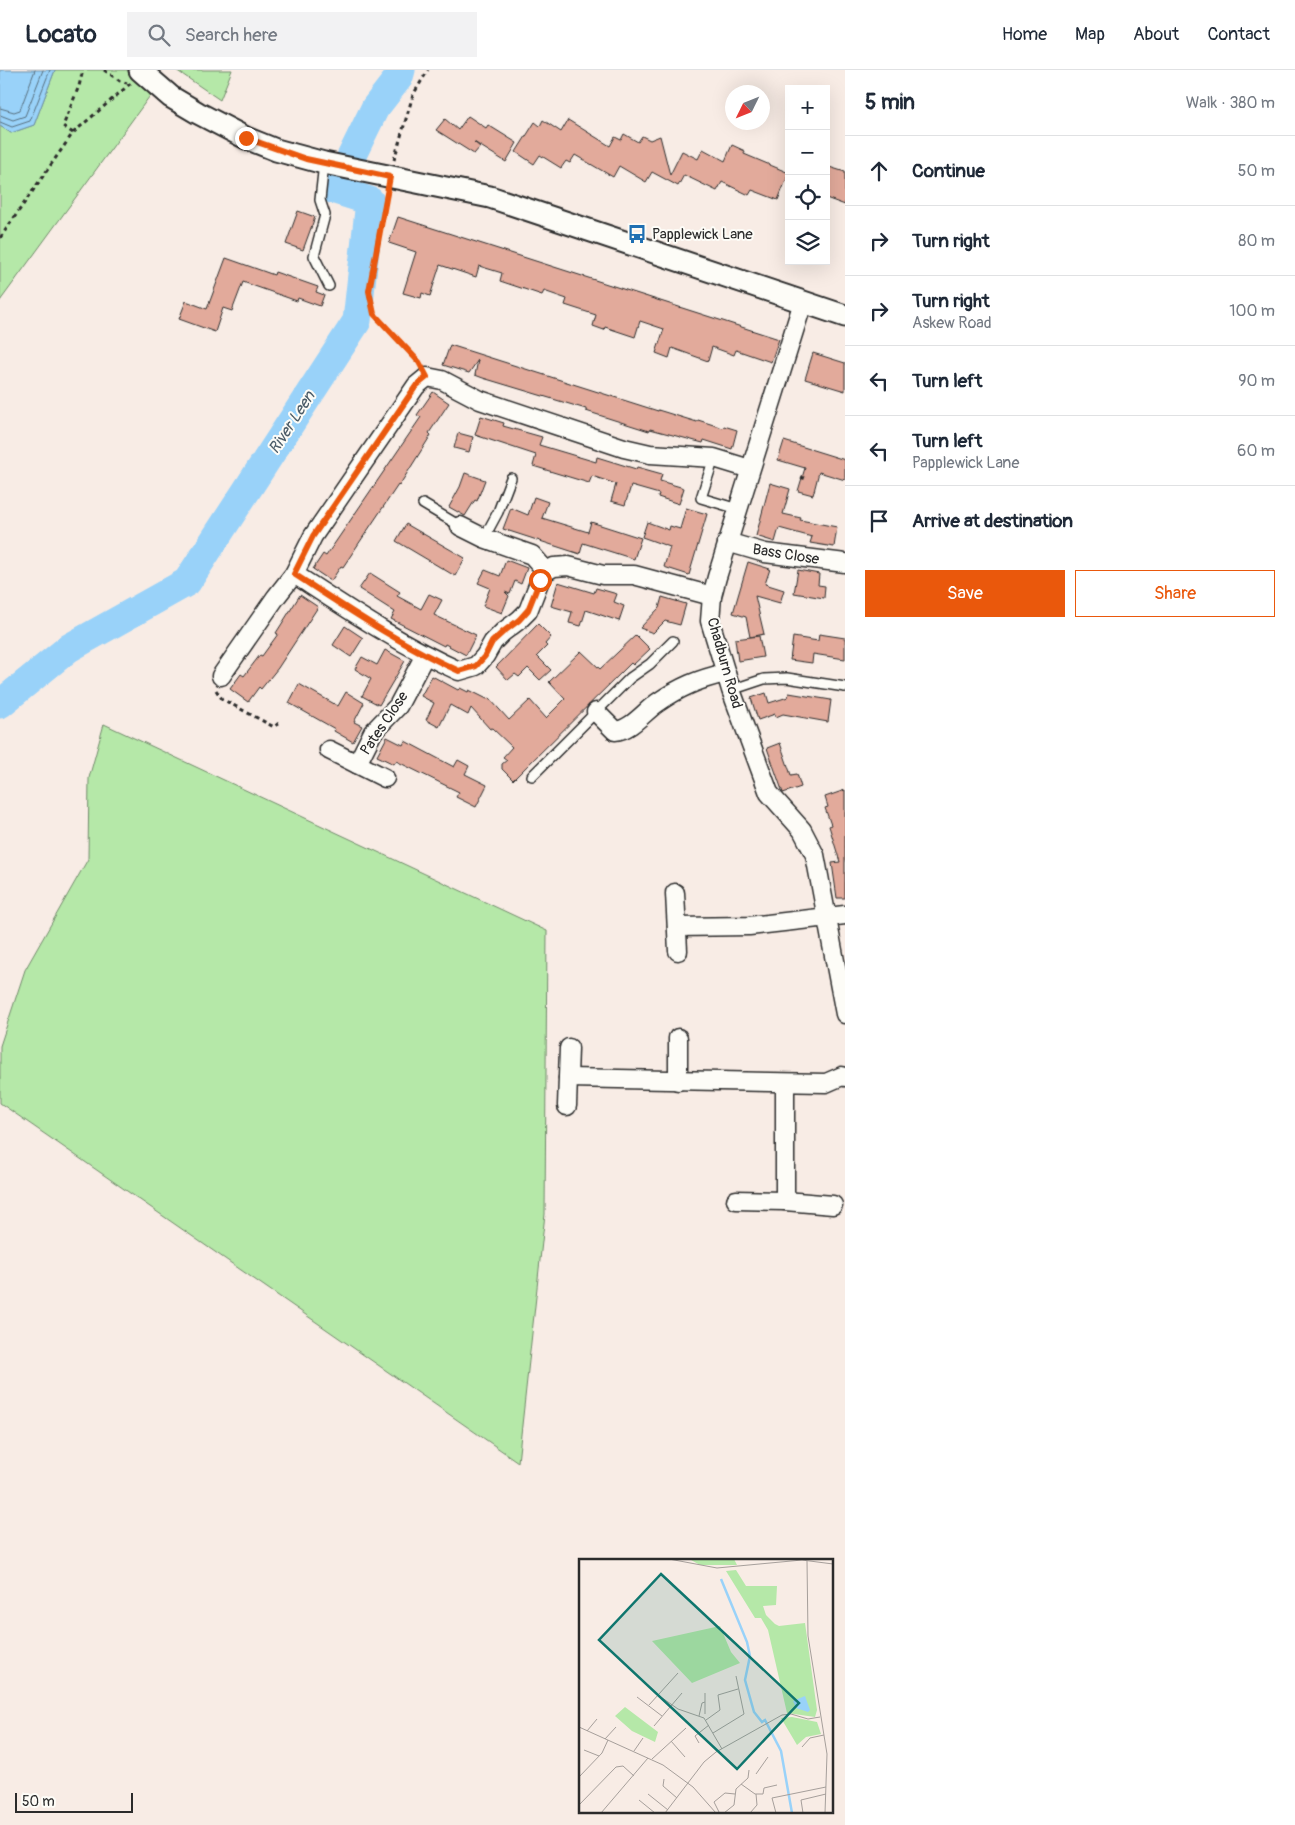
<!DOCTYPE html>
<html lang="en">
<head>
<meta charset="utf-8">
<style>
	body { margin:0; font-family:Pangolin,sans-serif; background:#f2f2f3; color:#1f2937 }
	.controls { position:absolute; right:15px; top:15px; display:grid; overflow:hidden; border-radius:0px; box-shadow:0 5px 20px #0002 }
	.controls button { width:45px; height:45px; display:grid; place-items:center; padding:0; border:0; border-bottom:1px solid #e0e1e3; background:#fff; color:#1f2937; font:25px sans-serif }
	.compass { position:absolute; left:725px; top:15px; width:45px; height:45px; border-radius:50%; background:#fff; box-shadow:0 5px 20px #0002; rotate:227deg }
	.scale { position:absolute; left:15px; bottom:12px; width:118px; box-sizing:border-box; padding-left:5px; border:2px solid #2b2b2b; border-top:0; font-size:14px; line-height:18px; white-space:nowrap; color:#2b2b2b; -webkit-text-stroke:4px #fdfcf7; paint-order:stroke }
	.stop { position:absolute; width:15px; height:15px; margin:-11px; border:4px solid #ea580c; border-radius:50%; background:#fff }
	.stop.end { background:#ea580c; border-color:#fff; box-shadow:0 1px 5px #0008 }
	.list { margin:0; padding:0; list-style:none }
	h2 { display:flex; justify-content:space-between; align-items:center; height:65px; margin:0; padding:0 20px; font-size:21px }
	h2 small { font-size:16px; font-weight:400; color:#747a83 }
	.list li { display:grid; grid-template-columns:32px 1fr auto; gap:15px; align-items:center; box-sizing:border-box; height:70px; padding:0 20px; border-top:1px solid #e0e1e3 }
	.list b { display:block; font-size:19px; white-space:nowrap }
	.list p { margin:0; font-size:16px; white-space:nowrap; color:#747a83 }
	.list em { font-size:16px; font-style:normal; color:#747a83 }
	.actions { display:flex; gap:10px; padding:15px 20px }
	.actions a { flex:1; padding:11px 0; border:1px solid #ea580c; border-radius:0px; text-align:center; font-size:18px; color:#ea580c }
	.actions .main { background:#ea580c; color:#fff }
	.icon { flex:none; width:28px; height:28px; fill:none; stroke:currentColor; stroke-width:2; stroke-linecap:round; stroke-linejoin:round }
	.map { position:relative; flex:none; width:845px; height:1755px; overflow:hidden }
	header { display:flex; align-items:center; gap:30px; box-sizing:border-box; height:70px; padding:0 25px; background:#fff; border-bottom:1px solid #e0e1e3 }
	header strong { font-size:24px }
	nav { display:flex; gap:28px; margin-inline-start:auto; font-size:18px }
	.search { width:350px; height:45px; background:#f2f2f3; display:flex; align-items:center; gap:12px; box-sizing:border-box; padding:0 18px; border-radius:0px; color:#747a83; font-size:19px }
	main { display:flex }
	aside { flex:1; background:#fff }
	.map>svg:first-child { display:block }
	.green { fill:#b5e8a8; stroke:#708a6a }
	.water { fill:#99d2f9; stroke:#6d8fa7 }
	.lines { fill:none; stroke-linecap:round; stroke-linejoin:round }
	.shore { stroke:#576e7d; stroke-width:1 }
	.river { stroke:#99d2f9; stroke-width:29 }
	.building { fill:#e2aa9b; stroke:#2b2b2b }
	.service-casing { stroke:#2b2b2b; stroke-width:12 }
	.minor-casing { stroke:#2b2b2b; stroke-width:21 }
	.tertiary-casing { stroke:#2b2b2b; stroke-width:25 }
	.path { stroke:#2b2b2b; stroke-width:3; stroke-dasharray:4 4; stroke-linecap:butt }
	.service { stroke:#fdfcf7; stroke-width:9 }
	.minor { stroke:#fdfcf7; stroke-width:18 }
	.tertiary { stroke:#fdfcf7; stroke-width:21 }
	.route { stroke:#ea580c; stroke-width:6 }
	.labels { text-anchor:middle; stroke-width:4; stroke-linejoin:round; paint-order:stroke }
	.poi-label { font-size:15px; fill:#2b2b2b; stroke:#fdfcf7; text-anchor:start }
	.street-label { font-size:15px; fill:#2b2b2b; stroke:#fdfcf7 }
	.water-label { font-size:16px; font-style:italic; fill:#4c5d69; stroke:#fdfcf7 }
	.inset-river { fill:none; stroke:#99d2f9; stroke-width:2.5 }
	.inset-road { fill:none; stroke:#a69f9b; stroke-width:1 }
	.view { fill:#0f766e; fill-opacity:0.15; stroke:#0f766e; stroke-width:2.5 }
	.inset-edge { fill:none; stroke:#2b2b2b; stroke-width:2.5 }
</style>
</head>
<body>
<header>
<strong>Locato</strong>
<div class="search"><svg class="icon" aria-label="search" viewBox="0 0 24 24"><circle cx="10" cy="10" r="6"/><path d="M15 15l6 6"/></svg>Search here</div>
<nav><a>Home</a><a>Map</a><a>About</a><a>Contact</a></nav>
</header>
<main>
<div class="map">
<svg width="845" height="1755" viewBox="0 0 845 1755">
	<rect width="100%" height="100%" fill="#f8ece5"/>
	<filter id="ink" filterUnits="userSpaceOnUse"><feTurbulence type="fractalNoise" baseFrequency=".02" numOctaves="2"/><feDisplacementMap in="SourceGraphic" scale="10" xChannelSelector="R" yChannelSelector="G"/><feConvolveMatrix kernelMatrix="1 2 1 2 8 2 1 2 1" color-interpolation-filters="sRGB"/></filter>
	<g filter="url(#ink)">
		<!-- green -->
		<g class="green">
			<path d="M 55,0 L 127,0 L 135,10 L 152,23 L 0,231 L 0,56 L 11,63 L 34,55 Z"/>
			<path d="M 176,0 L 232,0 L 220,30 Z"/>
			<path d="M 104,654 L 547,861 L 545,1144 L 518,1392 L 0,1033 L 0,976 L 25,900 L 88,789 L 89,708 Z"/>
		</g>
		<!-- water -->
		<path class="water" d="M 0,0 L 55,0 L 34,55 L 11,63 L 0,56 Z"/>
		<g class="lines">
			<!-- shore -->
			<g class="shore">
				<path d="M 0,38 L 14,42 L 20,40 L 35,0"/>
				<path d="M 0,45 L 13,50 L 25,46 L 43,0"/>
				<path d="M 0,52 L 12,57 L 30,51 L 50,0"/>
			</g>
			<!-- river -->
			<path class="river" d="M 0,634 L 69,578 L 187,512 L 357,251 L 370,131 L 335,120 L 375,38 L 399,7 L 401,0"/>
		</g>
		<!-- building -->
		<g class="building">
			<path d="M 468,46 L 486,58 L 488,55 L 517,73 L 506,92 L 474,72 L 480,77 L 474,84 L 436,60 L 445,49 L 458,60 Z"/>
			<path d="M 543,50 L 561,62 L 568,50 L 610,76 L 615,67 L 621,70 L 624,64 L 638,72 L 642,66 L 650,70 L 660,66 L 670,105 L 682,81 L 698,89 L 703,79 L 725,91 L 732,75 L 745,81 L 744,84 L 789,103 L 778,130 L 752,120 L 749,125 L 722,112 L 717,121 L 684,105 L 678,116 L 652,102 L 646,112 L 619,96 L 613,107 L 575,85 L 570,93 L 566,91 L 561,98 L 540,85 L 534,94 L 516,82 L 535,52 L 540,56 Z"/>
			<path d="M 826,96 L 845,102 L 845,135 L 826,128 Z"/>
			<path d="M 298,141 L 315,147 L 303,180 L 286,174 Z"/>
			<path d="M 398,147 L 779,269 L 771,292 L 736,280 L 734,285 L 712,277 L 708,291 L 672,278 L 669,288 L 656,283 L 664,259 L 640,251 L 635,267 L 605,257 L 604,260 L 593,256 L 596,245 L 565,235 L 567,229 L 544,221 L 542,225 L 500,211 L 502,203 L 479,196 L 476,207 L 440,195 L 430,226 L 422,223 L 421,228 L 403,223 L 416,182 L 389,173 Z"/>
			<path d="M 226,188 L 274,205 L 275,202 L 318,217 L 316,222 L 324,225 L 320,236 L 298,228 L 297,231 L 243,212 L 232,241 L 223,238 L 215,262 L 179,249 L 186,231 L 207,239 Z"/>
			<path d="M 450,275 L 658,341 L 658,340 L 697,352 L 698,350 L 723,358 L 724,356 L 737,360 L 732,379 L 704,370 L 703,373 L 650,359 L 649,361 L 586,341 L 586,339 L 483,308 L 475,305 L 478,290 L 469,303 L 443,295 Z"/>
			<path d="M 813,283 L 845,293 L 845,321 L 805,309 Z"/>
			<path d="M 433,322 L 449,333 L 429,363 L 431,365 L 399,416 L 398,415 L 343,497 L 341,496 L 331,511 L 313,499 L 323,484 L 326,486 L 421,347 L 417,345 Z"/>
			<path d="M 481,346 L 504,353 L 503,356 L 542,367 L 539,375 L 596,392 L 597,387 L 636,399 L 637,397 L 662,404 L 660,411 L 684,418 L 679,434 L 658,427 L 659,424 L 631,416 L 625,435 L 611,431 L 616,414 L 592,406 L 589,413 L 533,396 L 536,385 L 475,365 Z"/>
			<path d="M 458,363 L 473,367 L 469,382 L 454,378 Z"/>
			<path d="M 784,371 L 845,390 L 845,410 L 819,402 L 813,425 L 798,421 L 805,398 L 778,390 Z"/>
			<path d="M 465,403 L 485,410 L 477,431 L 475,430 L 465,446 L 449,437 L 460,417 Z"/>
			<path d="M 770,413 L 790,419 L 783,444 L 801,448 L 800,450 L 837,457 L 834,477 L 810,473 L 812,467 L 779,458 L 775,472 L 756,466 Z"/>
			<path d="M 534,427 L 548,432 L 542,448 L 588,462 L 591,452 L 641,468 L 634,489 L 583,473 L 580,484 L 503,459 L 511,438 L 528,445 Z"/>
			<path d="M 686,438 L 707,444 L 689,505 L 664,497 L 670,477 L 642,467 L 647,452 L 669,460 L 670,456 L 680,459 Z"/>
			<path d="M 406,454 L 465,488 L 455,506 L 396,471 Z"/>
			<path d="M 506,490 L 527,498 L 521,514 L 515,511 L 510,524 L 505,522 L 509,526 L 502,543 L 483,536 L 490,518 L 478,513 L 485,500 L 500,506 Z"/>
			<path d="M 748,492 L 770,499 L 765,514 L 784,520 L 780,533 L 755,526 L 764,564 L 750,567 L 746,547 L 733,543 Z"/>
			<path d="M 798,500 L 819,504 L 818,515 L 825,516 L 824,528 L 794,523 Z"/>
			<path d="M 370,503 L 400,522 L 397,526 L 421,539 L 429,524 L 442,530 L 434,545 L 476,565 L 466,585 L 445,574 L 444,576 L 391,549 L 395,542 L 359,519 Z"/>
			<path d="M 558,512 L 594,523 L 596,518 L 617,524 L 614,532 L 624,536 L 619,551 L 586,540 L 581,556 L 569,553 L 572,542 L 551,536 Z"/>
			<path d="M 300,525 L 318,537 L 278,598 L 261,619 L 259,617 L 248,632 L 230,619 L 241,604 L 244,606 L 260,585 L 262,586 L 278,564 L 276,563 Z"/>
			<path d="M 662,527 L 686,534 L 680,555 L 665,551 L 653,563 L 640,558 L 659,538 Z"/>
			<path d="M 538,554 L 551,567 L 545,574 L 547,576 L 537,586 L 551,600 L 540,610 L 528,598 L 519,607 L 515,604 L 508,610 L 496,597 Z"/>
			<path d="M 345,556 L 363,568 L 351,587 L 333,575 Z"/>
			<path d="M 819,564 L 845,568 L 845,589 L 813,584 L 812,593 L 790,590 L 793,567 L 818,571 Z"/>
			<path d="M 636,565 L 650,579 L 633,595 L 631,593 L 513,710 L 502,699 L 502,694 L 507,690 L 503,687 L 512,677 L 492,658 L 490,659 L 471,638 L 468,645 L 450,635 L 439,657 L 426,650 L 434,633 L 421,626 L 432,606 L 458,620 L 460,618 L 468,622 L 469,620 L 487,629 L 489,628 L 509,650 L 530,630 L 546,648 L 565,629 L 549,612 L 581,581 L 600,599 Z"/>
			<path d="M 759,566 L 763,587 L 738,591 L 735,569 Z"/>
			<path d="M 385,580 L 405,591 L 379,635 L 362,626 L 371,609 L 355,599 L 362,587 L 377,595 Z"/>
			<path d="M 299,614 L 338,636 L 346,622 L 364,633 L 354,652 L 362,656 L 353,672 L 334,661 L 335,659 L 289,633 Z"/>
			<path d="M 766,623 L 769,633 L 788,627 L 789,623 L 831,630 L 828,652 L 783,644 L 776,647 L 775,644 L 758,650 L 751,628 Z"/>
			<path d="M 387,667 L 403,675 L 405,671 L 454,697 L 458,690 L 469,696 L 465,704 L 487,715 L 476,737 L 456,727 L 459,722 L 396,691 L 394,694 L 377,686 Z"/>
			<path d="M 780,673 L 791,705 L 797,704 L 801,717 L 783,723 L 767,678 Z"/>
			<path d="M 845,720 L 845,828 L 837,828 L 832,793 L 840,792 L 829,756 L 831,755 L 825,738 L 828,737 L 825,727 Z"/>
		</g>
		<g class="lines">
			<!-- service casing -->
			<g class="service-casing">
				<g id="service">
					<path d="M 324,93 L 320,130 L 325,145 L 314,186 L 329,216"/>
					<path d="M 714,388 L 701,428 L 738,439"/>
					<path d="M 423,434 L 460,456"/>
					<path d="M 484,468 L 498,442 L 511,408"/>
					<path d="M 731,620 L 764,609 L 787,608 L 845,617"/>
					<path d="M 532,706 L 630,608 L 650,594 L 673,571"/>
				</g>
			</g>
			<!-- minor casing -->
			<g class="minor-casing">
				<g id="minor">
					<path d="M 803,232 L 717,507 L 712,526 L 710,551 L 731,620 L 769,723 L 802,760 L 815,785 L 845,944"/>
					<path d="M 460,456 L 484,468 L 532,485 L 546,501"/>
					<path d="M 727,472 L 765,483 L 845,493"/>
					<path d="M 294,504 C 348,539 401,575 459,601 L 476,596 L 485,586 L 493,572 L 503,562 L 519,550 L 528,541 L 540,510 L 546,501 L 554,497 L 568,496 L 603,505 L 634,505 L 712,526"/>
					<path d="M 221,606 L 276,527 L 294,504 L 313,466 L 416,316 L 427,307 L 442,310 L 480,330 L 624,378 L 650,384 L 714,388 L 750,399"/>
					<path d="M 596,642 L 615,661 C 631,660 644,642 657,633 C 680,617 699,609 726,603"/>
					<path d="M 329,680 L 385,708"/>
					<path d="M 357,694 L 373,662 L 398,636 L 425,585"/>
					<path d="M 675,823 L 678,881"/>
					<path d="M 677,857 L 749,856 L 845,845"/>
					<path d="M 568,1008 L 826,1013 L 842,1006 L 845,1007"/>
					<path d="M 678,1011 L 678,968"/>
					<path d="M 567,1036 L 569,978"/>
					<path d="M 736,1130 L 785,1131 L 833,1135"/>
					<path d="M 785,1131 L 785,1014"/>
				</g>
			</g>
			<!-- tertiary casing -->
			<g class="tertiary-casing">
				<path id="tertiary" d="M 140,0 L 171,27 L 198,43 L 246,68 L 276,80 L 324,93 L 490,127 L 845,246"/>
			</g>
			<!-- path -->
			<g class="path">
				<path d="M 104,0 L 120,11 L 127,13"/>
				<path d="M 73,63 L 63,56 L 79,16 L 83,0"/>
				<path d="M 394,90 L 413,25 L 428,0"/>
				<path d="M 387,123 L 369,221 L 374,244 L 420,293"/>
				<path d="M 0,168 L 73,63 L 131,13"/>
				<path d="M 801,407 L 806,409"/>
				<path d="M 216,620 L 222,629 L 274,657 L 280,652"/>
			</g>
			<!-- service -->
			<use href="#service" class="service"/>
			<!-- minor -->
			<use href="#minor" class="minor"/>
			<!-- tertiary -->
			<use href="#tertiary" class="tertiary"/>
		</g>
	</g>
	<g class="lines" filter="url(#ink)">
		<!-- route -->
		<path class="route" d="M 246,68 L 306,89 L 390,107 L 369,221 L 374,244 L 419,292 L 427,307 L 416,316 L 313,466 L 294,504 C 348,539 401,575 459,601 L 476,596 L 485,586 L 492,572 L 503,562 L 519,550 L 528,540 L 540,510"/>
	</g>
	<!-- icons -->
	<defs>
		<g id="bus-bare" transform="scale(1.5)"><path d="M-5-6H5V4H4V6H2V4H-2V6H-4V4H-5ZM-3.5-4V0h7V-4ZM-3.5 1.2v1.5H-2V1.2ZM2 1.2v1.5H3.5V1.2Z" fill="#1f6fb2" stroke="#fdfcf7" stroke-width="2.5" paint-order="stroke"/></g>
	</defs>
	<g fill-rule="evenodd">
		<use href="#bus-bare" x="637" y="164"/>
	</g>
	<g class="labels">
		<!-- poi labels -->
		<g class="poi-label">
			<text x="652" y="169">Papplewick Lane</text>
		</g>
		<!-- street labels -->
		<g class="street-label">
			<text transform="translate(786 484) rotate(9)" y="5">Bass Close</text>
			<text transform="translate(725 593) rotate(74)" y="5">Chadburn Road</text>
			<text transform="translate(384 653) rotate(-56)" y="5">Pates Close</text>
		</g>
		<!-- water labels -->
		<g class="water-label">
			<text transform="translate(291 352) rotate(-57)" y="6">River Leen</text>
		</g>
	</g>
	<!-- overview -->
	<g transform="translate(579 1489)">
		<rect width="254" height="254" fill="#f8ece5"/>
		<path d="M 95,0 L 155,0 L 158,6 L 121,6 L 112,1 ZM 157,11 L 167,27 L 198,27 L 197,46 L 184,47 L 187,56 L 196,65 L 200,67 L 226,64 L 238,151 L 236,158 L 208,154 L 189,71 L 182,59 L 176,59 L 147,12 ZM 141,67 L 152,93 L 161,104 L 113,124 L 73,82 ZM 46,148 L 79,173 L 76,183 L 53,172 L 36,157 ZM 213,158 L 238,163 L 242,175 L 227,178 L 218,186 L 202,159 Z" fill="#b5e8a8"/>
		<path d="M 226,137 L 231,151 L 229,153 L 217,149 L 214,142 Z" fill="#99d2f9"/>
		<path class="inset-river" d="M 142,20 L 168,83 L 171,97 L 166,121 L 175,153 L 183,163 L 186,161 L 202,192 L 213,254"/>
		<path class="inset-road" d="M 90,0 L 138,9 L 223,1 L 254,5M 228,2 L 229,77 L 248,195 L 246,254M 126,134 L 126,155M 79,136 L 99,150 L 125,159 L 143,190M 58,138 L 83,157M 70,146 L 99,114M 120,157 L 123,144 L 126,143M 127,161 L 141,151 L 139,136 L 159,130M 75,167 L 103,134M 0,168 L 84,206 L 114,228 L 137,254M 8,172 L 18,160M 134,174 L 165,155 L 157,117M 26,180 L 37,168M 92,182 L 106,198M 120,184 L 116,177 L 130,166M 223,188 L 231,179 L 245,176M 5,191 L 20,197M 55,192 L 64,179M 73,200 L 107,169M 177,215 L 189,198M 0,218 L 23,194 L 29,181M 85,220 L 84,227 L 98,239M 162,225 L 176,235 L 184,235 L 185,229 L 198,226M 69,235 L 89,251M 60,241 L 76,254M 0,246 L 37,208 L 44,207 L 55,217M 140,253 L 135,243 L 146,234 L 156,235M 22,254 L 69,199M 86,254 L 125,203 L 137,193 L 203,156 L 212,155 L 229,160 L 241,158M 145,254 L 155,246 L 157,230 L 169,219 L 170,211M 171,254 L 178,246 L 177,235M 197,254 L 193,239 L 247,228M 224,254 L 222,241 L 247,235"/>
		<path class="view" d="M 82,15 L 220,144 L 158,210 L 20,81 Z"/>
		<rect width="254" height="254" class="inset-edge"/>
	</g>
</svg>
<div class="controls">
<button>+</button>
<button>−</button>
<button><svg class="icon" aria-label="locate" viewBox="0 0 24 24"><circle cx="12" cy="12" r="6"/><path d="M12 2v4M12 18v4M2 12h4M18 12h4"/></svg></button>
<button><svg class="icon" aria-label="layers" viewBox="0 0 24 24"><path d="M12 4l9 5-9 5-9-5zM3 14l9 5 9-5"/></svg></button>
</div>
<svg class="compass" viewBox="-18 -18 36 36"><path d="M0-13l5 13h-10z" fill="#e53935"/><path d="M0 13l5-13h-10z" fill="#747a83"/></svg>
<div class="scale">50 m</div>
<div class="stop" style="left:540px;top:510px"></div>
<div class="stop end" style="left:246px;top:68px"></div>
</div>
<aside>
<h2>5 min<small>Walk · 380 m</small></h2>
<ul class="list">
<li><svg class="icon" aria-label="ahead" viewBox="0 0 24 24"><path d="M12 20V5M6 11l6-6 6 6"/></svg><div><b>Continue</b></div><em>50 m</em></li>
<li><svg class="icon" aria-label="right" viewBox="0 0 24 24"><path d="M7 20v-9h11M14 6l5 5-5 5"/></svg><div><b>Turn right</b></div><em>80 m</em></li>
<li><svg class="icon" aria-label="right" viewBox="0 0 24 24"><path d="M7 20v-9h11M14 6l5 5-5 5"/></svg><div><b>Turn right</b><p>Askew Road</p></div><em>100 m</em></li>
<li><svg class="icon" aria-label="left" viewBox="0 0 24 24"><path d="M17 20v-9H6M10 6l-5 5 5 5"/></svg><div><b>Turn left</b></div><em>90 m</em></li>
<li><svg class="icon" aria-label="left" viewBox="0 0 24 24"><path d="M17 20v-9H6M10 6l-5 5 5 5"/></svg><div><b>Turn left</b><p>Papplewick Lane</p></div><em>60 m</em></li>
<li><svg class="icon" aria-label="arrive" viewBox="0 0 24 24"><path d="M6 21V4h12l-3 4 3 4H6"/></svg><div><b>Arrive at destination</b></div></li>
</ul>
<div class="actions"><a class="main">Save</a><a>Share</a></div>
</aside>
</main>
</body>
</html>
